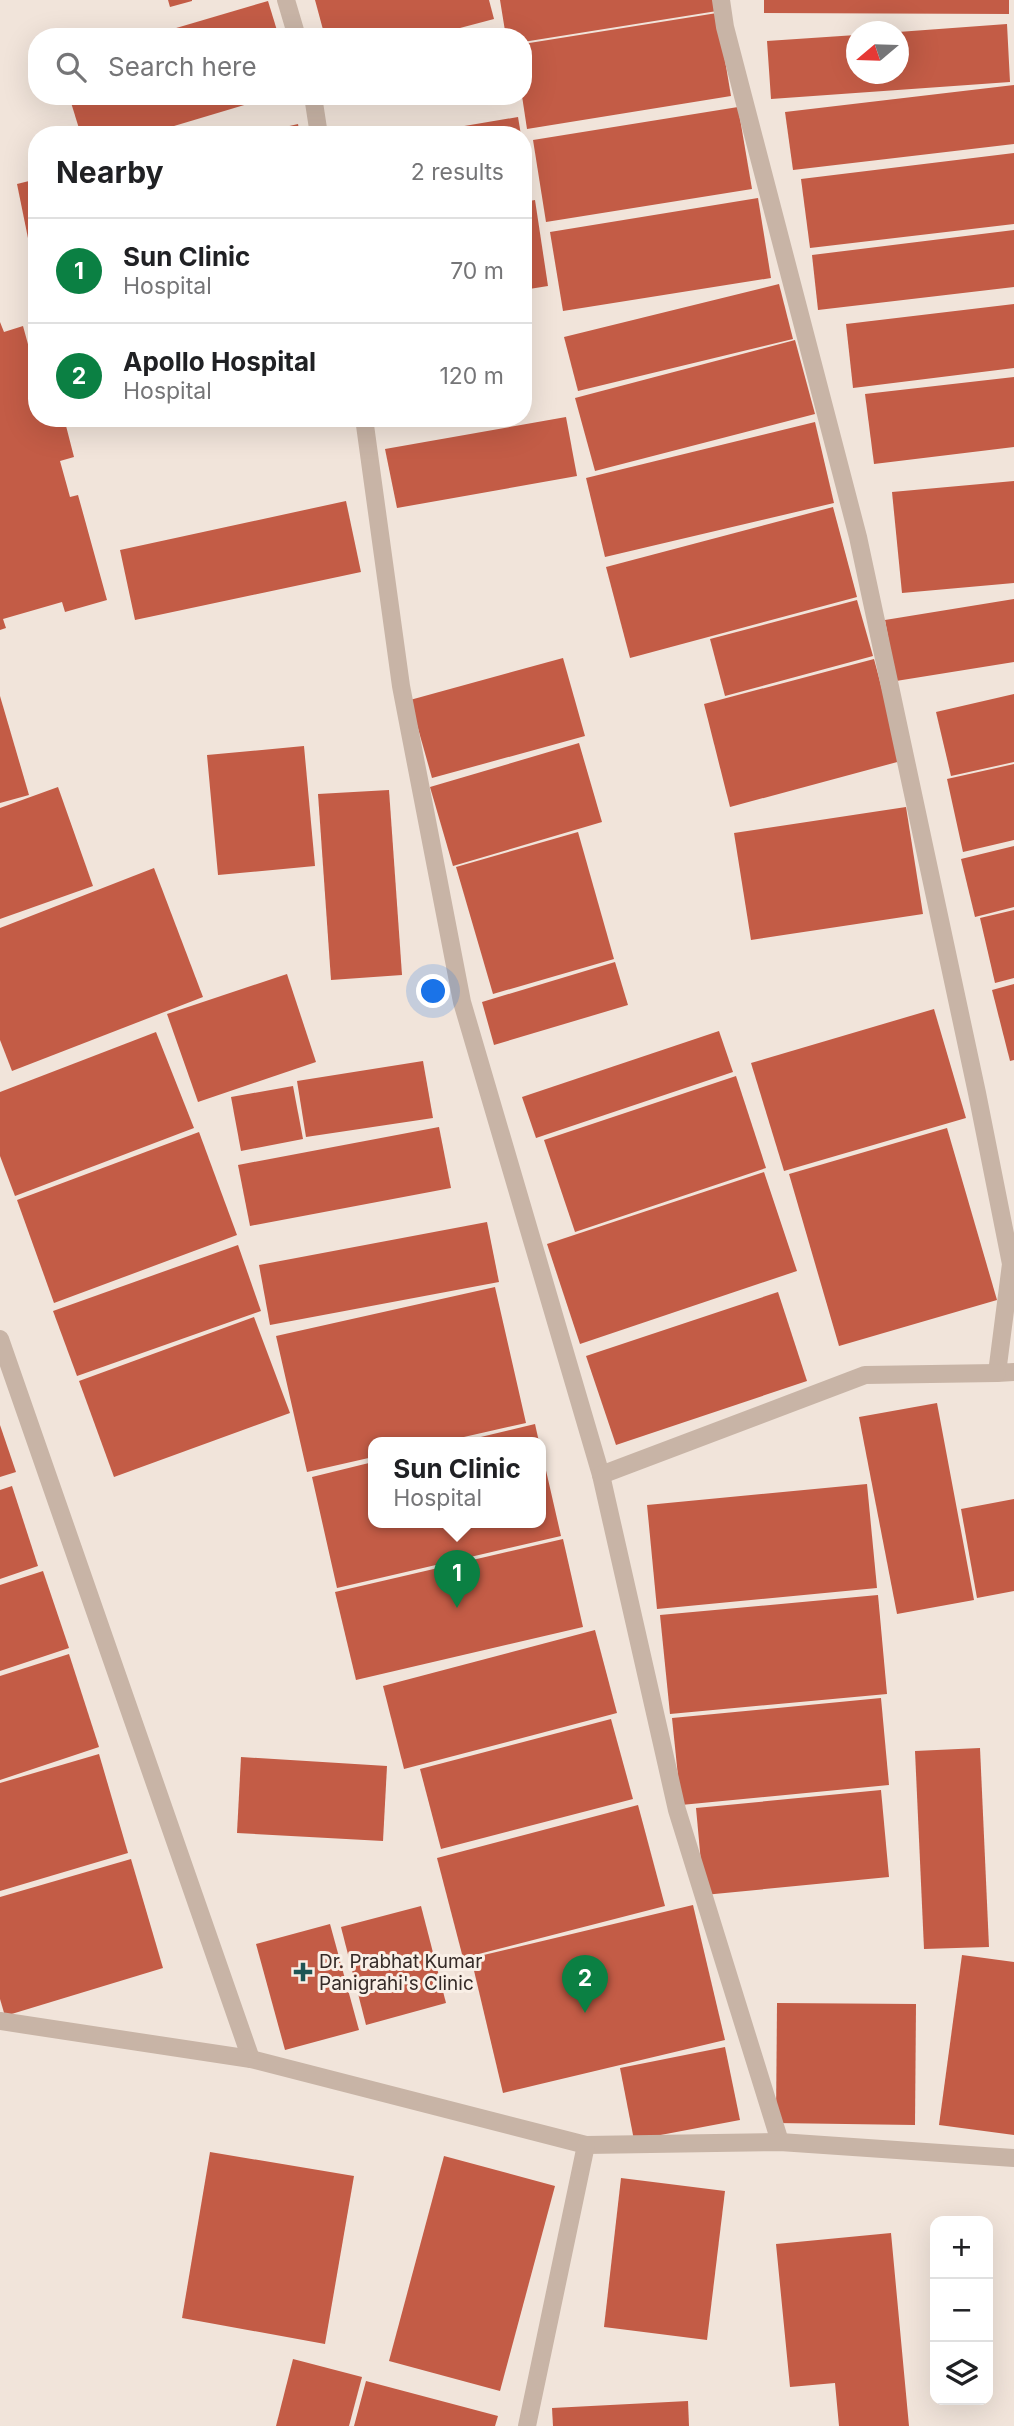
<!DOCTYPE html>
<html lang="en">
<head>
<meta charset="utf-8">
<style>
	body { margin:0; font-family:Inter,sans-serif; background:#f2f2f2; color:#202124 }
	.controls { position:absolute; right:21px; bottom:21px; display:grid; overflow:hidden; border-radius:14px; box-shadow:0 7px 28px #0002 }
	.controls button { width:63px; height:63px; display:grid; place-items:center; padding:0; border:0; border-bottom:2px solid #e0e0e0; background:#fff; color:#202124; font:35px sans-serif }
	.compass { position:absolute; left:846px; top:21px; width:63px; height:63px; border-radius:50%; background:#fff; box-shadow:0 7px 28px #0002; rotate:251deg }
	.you { position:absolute; left:434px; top:992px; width:24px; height:24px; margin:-18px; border:5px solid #fff; border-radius:50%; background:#1a73e8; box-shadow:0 0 0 10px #1a73e833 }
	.badge { display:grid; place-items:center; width:46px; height:46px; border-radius:50%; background:#0b8043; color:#fff; font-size:23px; font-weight:700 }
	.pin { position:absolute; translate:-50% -58px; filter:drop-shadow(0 2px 4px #0008) }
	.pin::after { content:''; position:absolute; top:37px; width:24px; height:21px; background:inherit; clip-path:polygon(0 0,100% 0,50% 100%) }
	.popup { position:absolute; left:368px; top:1437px; width:178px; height:91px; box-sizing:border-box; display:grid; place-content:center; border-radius:14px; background:#fff; filter:drop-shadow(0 2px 5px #0005); font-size:23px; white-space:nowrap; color:#757577 }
	.popup b { font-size:26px; color:#202124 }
	.popup::after { content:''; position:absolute; left:50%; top:100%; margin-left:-14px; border:14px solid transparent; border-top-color:#fff }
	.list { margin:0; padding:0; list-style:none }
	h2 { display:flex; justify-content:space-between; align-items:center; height:91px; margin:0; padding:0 28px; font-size:30px }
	h2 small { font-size:23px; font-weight:400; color:#757577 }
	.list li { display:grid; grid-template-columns:46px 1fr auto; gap:21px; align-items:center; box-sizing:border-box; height:105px; padding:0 28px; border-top:2px solid #e0e0e0 }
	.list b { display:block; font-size:26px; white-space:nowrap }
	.list p { margin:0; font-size:23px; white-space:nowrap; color:#757577 }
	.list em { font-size:23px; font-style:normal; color:#757577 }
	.icon { flex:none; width:38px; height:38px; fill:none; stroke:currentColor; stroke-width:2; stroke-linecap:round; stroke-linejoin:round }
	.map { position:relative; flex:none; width:1014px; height:2426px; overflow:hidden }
	.search { position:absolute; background:#fff; box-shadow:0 7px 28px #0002; left:28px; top:28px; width:504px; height:77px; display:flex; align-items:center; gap:18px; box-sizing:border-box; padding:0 24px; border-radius:28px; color:#757577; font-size:26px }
	.panel { position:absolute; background:#fff; box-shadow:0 7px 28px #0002; left:28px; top:126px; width:504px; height:301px; border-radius:28px }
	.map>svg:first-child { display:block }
	.building { fill:#c35c46 }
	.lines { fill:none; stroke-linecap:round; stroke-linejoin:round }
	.street { stroke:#c8b4a6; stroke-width:18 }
	.poi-dot { fill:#1e5555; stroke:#f9efe6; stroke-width:2.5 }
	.labels { text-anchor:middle; stroke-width:6; stroke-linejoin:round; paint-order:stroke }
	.poi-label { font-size:19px; fill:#352a27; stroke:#f9efe6; text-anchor:start }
</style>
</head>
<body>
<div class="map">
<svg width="1014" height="2426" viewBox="0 0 1014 2426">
	<rect width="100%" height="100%" fill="#f1e4da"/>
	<!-- building -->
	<g class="building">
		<path d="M 168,0 L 192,0 L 192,1 L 170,7 Z"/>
		<path d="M 315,0 L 489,0 L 494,19 L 426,37 L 325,37 Z"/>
		<path d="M 500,0 L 715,0 L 717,11 L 523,42 L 523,37 L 506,37 Z"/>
		<path d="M 764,0 L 1009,0 L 1009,14 L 764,13 Z"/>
		<path d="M 268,1 L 279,37 L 149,37 L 149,36 Z"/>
		<path d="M 717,13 L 731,96 L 527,129 L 522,96 L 523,44 Z"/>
		<path d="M 1007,24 L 1010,82 L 771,99 L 767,41 L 856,35 L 856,74 L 898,74 L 898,32 Z"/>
		<path d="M 1014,85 L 1014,144 L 793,170 L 785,112 Z"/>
		<path d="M 69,96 L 271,96 L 271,97 L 144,135 L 81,135 Z"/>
		<path d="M 738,107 L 752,189 L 546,222 L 533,140 Z"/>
		<path d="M 518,117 L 521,135 L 424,135 L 423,133 Z"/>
		<path d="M 298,124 L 300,135 L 255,135 L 255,134 Z"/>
		<path d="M 523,153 L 532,195 L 523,197 Z"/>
		<path d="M 1014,153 L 1014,224 L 810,248 L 801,179 Z"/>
		<path d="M 37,179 L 37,242 L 29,243 L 17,184 Z"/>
		<path d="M 758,198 L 771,278 L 563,311 L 550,232 Z"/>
		<path d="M 535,200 L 548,286 L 523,290 L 523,202 Z"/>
		<path d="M 1014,230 L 1014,287 L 818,310 L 812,255 Z"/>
		<path d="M 779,284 L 793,339 L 578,391 L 564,337 Z"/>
		<path d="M 1014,304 L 1014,368 L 853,388 L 846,324 Z"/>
		<path d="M 0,322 L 4,332 L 23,326 L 37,377 L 37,418 L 64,418 L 74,457 L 60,461 L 70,497 L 78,495 L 107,600 L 65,612 L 62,602 L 3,619 L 6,628 L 0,630 Z"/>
		<path d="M 795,340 L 815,414 L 595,471 L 575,398 Z"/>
		<path d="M 1014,377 L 1014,447 L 874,464 L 865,394 Z"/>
		<path d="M 566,417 L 577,476 L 397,508 L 385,449 Z"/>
		<path d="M 76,418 L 99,418 L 99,420 L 77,424 Z"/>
		<path d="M 815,422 L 834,503 L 605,557 L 586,478 Z"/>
		<path d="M 1014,481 L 1014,583 L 902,593 L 892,492 Z"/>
		<path d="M 346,501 L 361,572 L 135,620 L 120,550 Z"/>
		<path d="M 833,507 L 857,597 L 630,658 L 606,567 Z"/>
		<path d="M 1014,599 L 1014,662 L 896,681 L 885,620 Z"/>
		<path d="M 857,600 L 873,656 L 725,696 L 710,639 Z"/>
		<path d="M 563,658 L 585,736 L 432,778 L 410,700 Z"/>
		<path d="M 874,659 L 901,761 L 730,807 L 704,704 Z"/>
		<path d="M 1014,694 L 1014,762 L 951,776 L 936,712 Z"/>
		<path d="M 0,696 L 29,795 L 0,803 Z"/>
		<path d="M 579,743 L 602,822 L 453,866 L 430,787 Z"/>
		<path d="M 304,746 L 315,866 L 218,875 L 207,755 Z"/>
		<path d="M 1014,764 L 1014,840 L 963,852 L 947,779 Z"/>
		<path d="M 58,787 L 93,886 L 0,919 L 0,808 Z"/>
		<path d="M 389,790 L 402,975 L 331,980 L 318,794 Z"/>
		<path d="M 906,807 L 923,914 L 751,940 L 734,833 Z"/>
		<path d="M 578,832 L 614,959 L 493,994 L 456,867 Z"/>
		<path d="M 1014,846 L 1014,907 L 975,917 L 961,859 Z"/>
		<path d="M 154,868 L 203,997 L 12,1071 L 0,1040 L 0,928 Z"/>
		<path d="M 1014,910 L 1014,978 L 995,983 L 980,918 Z"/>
		<path d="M 615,962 L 628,1005 L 494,1045 L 482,1002 Z"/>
		<path d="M 287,974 L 316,1062 L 198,1102 L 167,1014 Z"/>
		<path d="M 1014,984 L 1014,1060 L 1010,1061 L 992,990 Z"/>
		<path d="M 934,1009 L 966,1118 L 784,1171 L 751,1063 Z"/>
		<path d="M 719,1031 L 733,1072 L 536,1138 L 522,1097 Z"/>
		<path d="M 156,1032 L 194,1128 L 15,1196 L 0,1156 L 0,1092 Z"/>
		<path d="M 423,1061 L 433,1118 L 306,1137 L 297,1081 Z"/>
		<path d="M 736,1076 L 766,1168 L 575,1232 L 544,1140 Z"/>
		<path d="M 293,1086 L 303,1139 L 241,1151 L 231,1097 Z"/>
		<path d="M 439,1127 L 451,1188 L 250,1226 L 238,1165 Z"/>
		<path d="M 947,1128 L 997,1300 L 839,1346 L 789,1174 Z"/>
		<path d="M 199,1132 L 237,1235 L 54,1303 L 17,1200 Z"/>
		<path d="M 764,1172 L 797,1271 L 580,1344 L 547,1244 Z"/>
		<path d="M 487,1222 L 499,1282 L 270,1325 L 259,1265 Z"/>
		<path d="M 238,1245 L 261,1311 L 77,1376 L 53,1311 Z"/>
		<path d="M 495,1287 L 526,1423 L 442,1442 L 373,1442 L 373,1457 L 307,1472 L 276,1336 Z"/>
		<path d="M 778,1292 L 807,1381 L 616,1445 L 586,1356 Z"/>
		<path d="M 254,1317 L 290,1413 L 114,1477 L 79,1381 Z"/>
		<path d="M 937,1403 L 974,1600 L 897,1614 L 859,1417 Z"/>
		<path d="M 535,1424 L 539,1442 L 464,1442 L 464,1441 Z"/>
		<path d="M 0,1425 L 16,1472 L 0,1477 Z"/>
		<path d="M 542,1453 L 561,1536 L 337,1588 L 312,1477 L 373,1462 L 373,1522 L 541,1522 Z"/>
		<path d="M 867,1484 L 877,1588 L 657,1609 L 647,1505 Z"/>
		<path d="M 12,1486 L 38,1566 L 0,1579 L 0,1490 Z"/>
		<path d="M 1014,1499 L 1014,1591 L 977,1598 L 961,1509 Z"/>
		<path d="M 563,1539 L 583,1627 L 356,1680 L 335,1592 Z"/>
		<path d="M 43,1571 L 69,1648 L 0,1671 L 0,1585 Z"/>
		<path d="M 878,1595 L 887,1694 L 670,1714 L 660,1615 Z"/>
		<path d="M 595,1630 L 617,1713 L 404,1769 L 383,1686 Z"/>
		<path d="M 69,1654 L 99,1747 L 0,1780 L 0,1676 Z"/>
		<path d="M 881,1698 L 889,1785 L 681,1805 L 672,1718 Z"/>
		<path d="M 611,1719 L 633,1799 L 441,1849 L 420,1769 Z"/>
		<path d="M 980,1748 L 989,1947 L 924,1949 L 915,1751 Z"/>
		<path d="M 99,1754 L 128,1853 L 0,1891 L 0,1783 Z"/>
		<path d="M 241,1757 L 387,1766 L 383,1841 L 237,1833 Z"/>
		<path d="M 881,1790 L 889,1877 L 704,1895 L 696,1808 Z"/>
		<path d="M 638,1805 L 665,1906 L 463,1958 L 437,1858 Z"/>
		<path d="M 131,1859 L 163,1968 L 5,2016 L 0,1999 L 0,1897 Z"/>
		<path d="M 693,1905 L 725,2040 L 503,2093 L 471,1958 Z"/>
		<path d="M 421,1906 L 446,2003 L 366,2025 L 341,1927 Z"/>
		<path d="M 330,1924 L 359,2030 L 285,2050 L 256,1944 Z"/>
		<path d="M 962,1955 L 1014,1962 L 1014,2135 L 939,2125 Z"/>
		<path d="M 777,2003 L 916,2004 L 915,2125 L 776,2123 Z"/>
		<path d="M 725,2047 L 740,2120 L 634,2140 L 620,2068 Z"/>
		<path d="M 210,2152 L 354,2176 L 325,2344 L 182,2318 Z"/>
		<path d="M 444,2156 L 555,2186 L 500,2391 L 389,2361 Z"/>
		<path d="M 621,2178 L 725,2191 L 707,2340 L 604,2327 Z"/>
		<path d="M 891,2233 L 909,2426 L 839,2426 L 835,2383 L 790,2387 L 776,2244 Z"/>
		<path d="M 293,2359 L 362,2377 L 349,2426 L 276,2426 Z"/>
		<path d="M 366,2381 L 498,2416 L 495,2426 L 354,2426 Z"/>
		<path d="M 688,2401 L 689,2426 L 553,2426 L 552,2408 Z"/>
	</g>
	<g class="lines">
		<!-- street -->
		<g class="street">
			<path d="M 286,0 L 297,37"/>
			<path d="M 721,0 L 725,27 L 858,537 L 977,1093 L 1011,1264 L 997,1373 L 1014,1372"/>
			<path d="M 313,96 L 319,135"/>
			<path d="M 364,418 L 401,686 L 462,1002 L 601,1475 L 677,1810 L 780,2142"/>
			<path d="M 0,1339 L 251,2059"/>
			<path d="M 601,1475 L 865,1375 L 997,1373"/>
			<path d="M 0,2021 L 251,2059 L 586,2145 L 780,2142 L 1014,2158"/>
			<path d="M 527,2426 L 586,2145"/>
		</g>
	</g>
	<!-- markers -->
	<path class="poi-dot" d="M299.5 1961.5h7v7h7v7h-7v7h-7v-7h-7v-7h7z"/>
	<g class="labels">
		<!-- poi labels -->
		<g class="poi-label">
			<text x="319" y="1968">Dr. Prabhat Kumar<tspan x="319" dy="22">Panigrahi's Clinic</tspan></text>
		</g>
	</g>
</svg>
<div class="controls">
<button>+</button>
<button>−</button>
<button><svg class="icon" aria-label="layers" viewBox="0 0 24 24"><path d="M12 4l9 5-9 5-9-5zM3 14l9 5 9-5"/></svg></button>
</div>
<svg class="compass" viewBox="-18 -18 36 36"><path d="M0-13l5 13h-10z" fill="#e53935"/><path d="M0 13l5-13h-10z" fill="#757577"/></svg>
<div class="you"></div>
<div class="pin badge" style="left:457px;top:1608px">1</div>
<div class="popup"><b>Sun Clinic</b>Hospital</div>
<div class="pin badge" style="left:585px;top:2013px">2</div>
<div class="search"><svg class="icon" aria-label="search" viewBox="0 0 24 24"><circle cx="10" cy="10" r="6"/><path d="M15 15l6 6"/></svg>Search here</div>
<section class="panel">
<h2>Nearby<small>2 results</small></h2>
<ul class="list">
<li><span class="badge">1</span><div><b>Sun Clinic</b><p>Hospital</p></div><em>70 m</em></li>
<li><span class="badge">2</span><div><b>Apollo Hospital</b><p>Hospital</p></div><em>120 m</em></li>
</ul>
</section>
</div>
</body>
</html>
